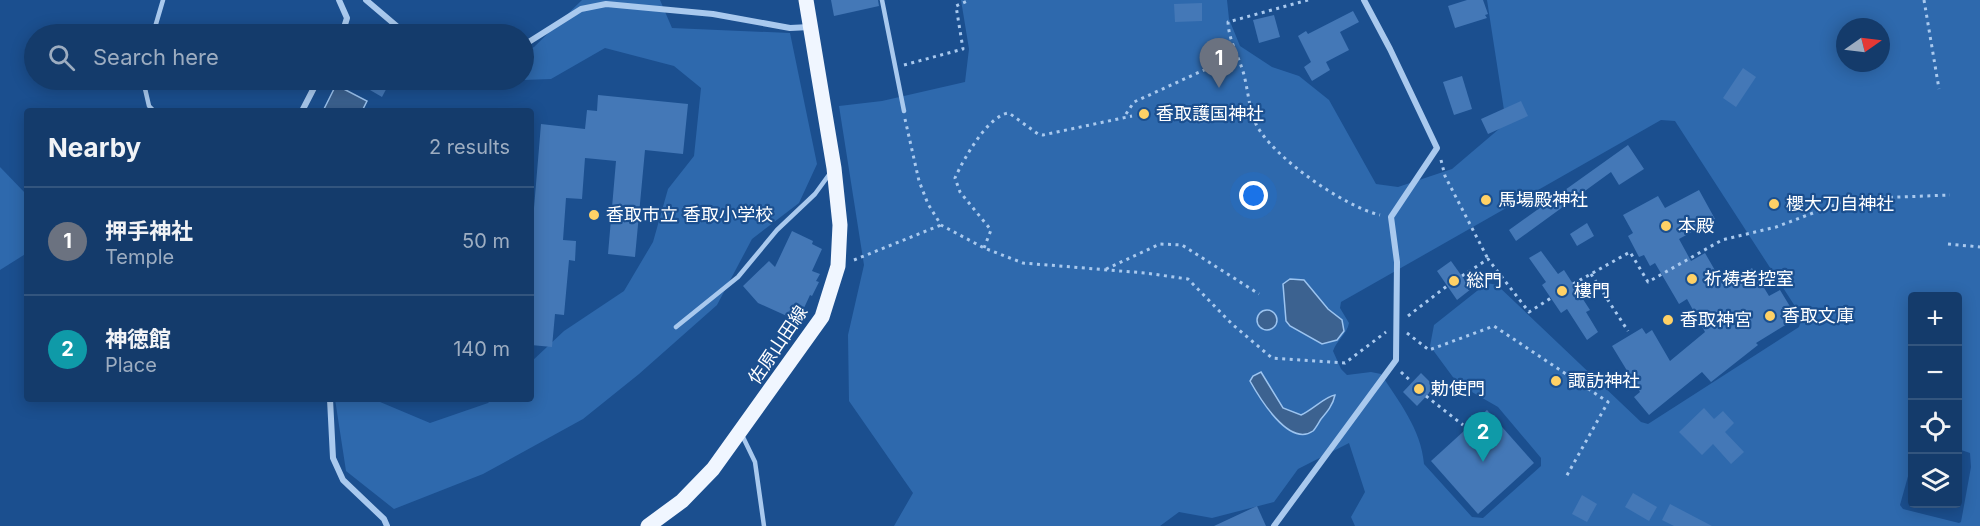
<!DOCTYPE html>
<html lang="en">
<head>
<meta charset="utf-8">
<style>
	body { margin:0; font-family:Inter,"Noto Sans JP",sans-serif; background:#214673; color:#f1f3f6 }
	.controls { position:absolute; right:18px; bottom:18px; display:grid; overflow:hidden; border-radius:6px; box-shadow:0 3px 15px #0003 }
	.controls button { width:54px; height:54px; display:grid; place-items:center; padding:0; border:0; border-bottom:2px solid #33557e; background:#143b6b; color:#f1f3f6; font:30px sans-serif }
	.compass { position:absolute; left:1836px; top:18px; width:54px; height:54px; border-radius:50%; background:#143b6b; box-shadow:0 3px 15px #0003; rotate:76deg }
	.you { position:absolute; left:1254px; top:196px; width:21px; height:21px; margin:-15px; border:4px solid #fff; border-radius:50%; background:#1a73e8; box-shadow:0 0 0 9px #1a73e833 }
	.badge { display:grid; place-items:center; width:39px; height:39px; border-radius:50%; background:#e797bd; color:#fff; font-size:20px; font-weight:700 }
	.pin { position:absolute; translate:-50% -50px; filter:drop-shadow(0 2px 3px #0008) }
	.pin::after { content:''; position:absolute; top:32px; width:21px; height:18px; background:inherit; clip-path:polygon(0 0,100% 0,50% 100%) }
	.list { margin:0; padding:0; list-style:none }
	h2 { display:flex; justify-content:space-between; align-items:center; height:78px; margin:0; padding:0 24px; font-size:26px }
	h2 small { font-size:20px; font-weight:400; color:#9dadc1 }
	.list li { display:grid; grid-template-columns:39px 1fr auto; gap:18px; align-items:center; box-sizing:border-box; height:108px; padding:0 24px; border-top:2px solid #33557e }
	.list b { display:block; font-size:22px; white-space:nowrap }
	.list p { margin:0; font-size:20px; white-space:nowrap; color:#9dadc1 }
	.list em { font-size:20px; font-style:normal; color:#9dadc1 }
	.icon { flex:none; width:33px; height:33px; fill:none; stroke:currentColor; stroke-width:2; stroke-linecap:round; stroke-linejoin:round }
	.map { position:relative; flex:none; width:1980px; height:526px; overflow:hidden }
	.search { position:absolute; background:#143b6b; box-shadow:0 3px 15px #0003; left:24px; top:24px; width:510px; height:66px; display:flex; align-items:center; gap:15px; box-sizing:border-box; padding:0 21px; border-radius:33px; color:#9dadc1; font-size:22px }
	.panel { position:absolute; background:#143b6b; box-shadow:0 3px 15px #0003; left:24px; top:108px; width:510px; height:294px; border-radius:6px }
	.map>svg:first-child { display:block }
	.green { fill:#2e69ad; fill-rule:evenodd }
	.water { fill:#3c6290; stroke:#9cc4f0; stroke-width:1.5 }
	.building { fill:#4478b7 }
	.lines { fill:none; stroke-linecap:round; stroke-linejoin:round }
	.path { stroke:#a9c9ee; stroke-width:3; stroke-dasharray:3 4.5; stroke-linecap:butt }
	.service { stroke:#a9c9ee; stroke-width:4.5 }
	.minor { stroke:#a9c9ee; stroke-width:6 }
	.primary { stroke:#f0f6ff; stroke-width:15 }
	.poi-dot { fill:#ffd166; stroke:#1b4f8f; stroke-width:2 }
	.labels { text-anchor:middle; stroke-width:4.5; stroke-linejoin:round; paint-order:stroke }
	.poi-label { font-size:18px; fill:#fff; stroke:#1b4f8f; text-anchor:start }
	.street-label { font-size:18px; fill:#fff; stroke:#1b4f8f }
</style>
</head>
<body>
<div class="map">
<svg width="1980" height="526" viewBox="0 0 1980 526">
	<rect width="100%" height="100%" fill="#1b4f8f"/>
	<!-- green -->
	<g class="green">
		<path d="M 582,0 L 660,0 L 672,28 L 790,33 L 817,164 L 799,203 L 752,239 L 717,305 L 639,374 L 583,419 L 483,474 L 394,509 L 346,471 L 335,399 L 373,399 L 430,423 L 488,403 L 492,399 L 531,399 L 531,362 L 564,331 L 624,291 L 653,242 L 668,189 L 694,156 L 701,88 L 674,66 L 605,48 L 551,79 L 464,82 L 469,80 L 524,80 L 524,52 L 534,47 Z"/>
		<path d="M 961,0 L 1227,0 L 1229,19 L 1240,46 L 1272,67 L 1299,76 L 1329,100 L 1376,184 L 1398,187 L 1452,169 L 1506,123 L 1487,0 L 1980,0 L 1980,526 L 1355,526 L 1351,517 L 1365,492 L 1349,443 L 1298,469 L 1274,502 L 1212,518 L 1179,512 L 1160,526 L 894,526 L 913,493 L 849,401 L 848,335 L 864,265 L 839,106 L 882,101 L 965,82 L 969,49 ZM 1845,27 L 1881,27 L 1881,63 L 1845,63 ZM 1661,120 L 1675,121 L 1802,317 L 1799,327 L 1648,424 L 1641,422 L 1497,285 L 1487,283 L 1434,325 L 1430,346 L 1458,384 L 1498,407 L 1541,458 L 1541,466 L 1483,518 L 1472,517 L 1424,464 C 1421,429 1399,402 1381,374 L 1371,372 L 1347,375 L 1341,369 L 1333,351 C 1337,340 1347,334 1349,323 L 1340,308 L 1341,302 ZM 1912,296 L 1958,296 L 1958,449 L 1970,453 L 1971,467 L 1961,522 L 1959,523 L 1903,509 L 1900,505 L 1912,462 Z"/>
		<path d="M 0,167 L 27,195 L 27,253 L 0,270 Z"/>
	</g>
	<!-- water -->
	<g class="water">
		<path d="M 336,85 L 367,101 L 362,111 L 323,111 Z"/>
		<path d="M 1290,279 L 1304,280 L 1328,309 L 1342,320 L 1344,331 L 1337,340 L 1322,344 L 1290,326 L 1286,321 L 1283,284 Z"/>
		<circle cx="1267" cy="320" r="10"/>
		<path d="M 1261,372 L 1283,408 L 1301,415 C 1312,410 1326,396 1335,395 C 1333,405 1327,412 1321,419 C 1319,422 1316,428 1313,431 C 1289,448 1259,397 1250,381 L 1253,376 Z"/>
	</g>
	<!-- building -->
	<g class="building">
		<path d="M 831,0 L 878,0 L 879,6 L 834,16 Z"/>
		<path d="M 1467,0 L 1483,0 L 1488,14 L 1485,15 L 1487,18 L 1455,28 L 1448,6 Z"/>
		<path d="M 1202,3 L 1202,21 L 1175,22 L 1174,4 Z"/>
		<path d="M 1353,11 L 1359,22 L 1340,32 L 1349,50 L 1326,62 L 1330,70 L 1312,81 L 1304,67 L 1311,62 L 1298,36 L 1306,31 L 1308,34 Z"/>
		<path d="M 1274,15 L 1280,37 L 1259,43 L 1253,20 Z"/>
		<path d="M 1743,68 L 1756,77 L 1736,107 L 1723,98 Z"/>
		<path d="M 1462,76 L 1472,109 L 1454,115 L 1443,82 Z"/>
		<path d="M 375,80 L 391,80 L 382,97 L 370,90 Z"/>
		<path d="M 598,95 L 688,104 L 683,154 L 645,150 L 635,257 L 608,254 L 616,161 L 585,158 L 582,199 L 566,198 L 563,240 L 576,241 L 575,261 L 569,260 L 564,315 L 555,314 L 552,347 L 531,345 L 531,220 L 533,220 L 541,124 L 585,129 L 587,110 L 597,111 Z"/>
		<path d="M 1521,101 L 1528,116 L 1488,134 L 1481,119 Z"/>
		<path d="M 1628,145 L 1644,169 L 1619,185 L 1611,172 L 1516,241 L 1509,230 Z"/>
		<path d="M 1699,190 L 1715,219 L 1679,239 L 1691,261 L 1705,253 L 1724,286 L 1752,268 L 1769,296 L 1780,290 L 1797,318 L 1756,343 L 1758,345 L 1711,382 L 1702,372 L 1649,415 L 1634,397 L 1640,392 L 1612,346 L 1642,328 L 1646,334 L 1652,330 L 1670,361 L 1705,332 L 1687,299 L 1679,304 L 1655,263 L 1650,266 L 1644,255 L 1639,257 L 1628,236 L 1633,233 L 1623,215 L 1658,196 L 1665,208 Z"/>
		<path d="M 1587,223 L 1594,236 L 1577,246 L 1570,234 Z"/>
		<path d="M 792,231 L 813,241 L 812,244 L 822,249 L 812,271 L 820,274 L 816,281 L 819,282 L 812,296 L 810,295 L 798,321 L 758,303 L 743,286 L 769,261 L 775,267 Z"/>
		<path d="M 1541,251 L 1558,274 L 1564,270 L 1590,310 L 1586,312 L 1598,332 L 1587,340 L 1567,309 L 1561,313 L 1542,285 L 1546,282 L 1529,258 Z"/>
		<path d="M 1451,261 L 1471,289 L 1457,300 L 1437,271 Z"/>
		<path d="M 1421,373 L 1435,387 L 1417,406 L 1403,392 Z"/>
		<path d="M 1704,408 L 1714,419 L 1723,411 L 1734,423 L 1725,432 L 1744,452 L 1731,464 L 1713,444 L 1702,455 L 1679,432 Z"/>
		<path d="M 1487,410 L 1534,463 L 1478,514 L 1431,461 Z"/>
		<path d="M 1633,493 L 1657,507 L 1649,521 L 1625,507 Z"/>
		<path d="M 1582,495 L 1597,504 L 1587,522 L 1572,514 Z"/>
		<path d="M 1670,504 L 1712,526 L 1674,526 L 1662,520 Z"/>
		<path d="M 1257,506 L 1266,526 L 1214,526 Z"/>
	</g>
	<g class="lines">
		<!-- path -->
		<g class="path">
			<path d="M 1308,0 L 1228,22 C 1229,42 1239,56 1244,75 C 1248,90 1249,109 1256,124 C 1272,157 1345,207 1380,215"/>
			<path d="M 1924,0 L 1939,89"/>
			<path d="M 904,65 L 963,49 L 956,6 L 970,0"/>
			<path d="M 1126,114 L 1134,102 L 1217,64"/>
			<path d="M 905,119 L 919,181 L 928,204 L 941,225 L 984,248 L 1023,263 L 1145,273 L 1188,279 L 1232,324 L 1272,358 L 1345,363 L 1386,332"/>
			<path d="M 1441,160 L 1445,176 L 1488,259"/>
			<path d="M 1948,244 L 1980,247"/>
			<path d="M 984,248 L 991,230 L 960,192 L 955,178 C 963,160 988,115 1009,113 L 1038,134 L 1043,135 L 1132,116"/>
			<path d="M 854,260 L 941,225"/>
			<path d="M 1106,269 L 1160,244 L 1182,245 L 1259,294"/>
			<path d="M 1591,274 L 1628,331"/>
			<path d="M 1462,276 L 1488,259 L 1529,312 L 1551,298"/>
			<path d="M 1573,284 L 1630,252 L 1648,282 L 1722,240 L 1776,227 L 1850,199 L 1950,195"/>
			<path d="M 1408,316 L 1447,286"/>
			<path d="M 1407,333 L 1429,350 L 1494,326 L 1608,402 L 1566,477"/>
			<path d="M 1401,372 L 1412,382"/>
			<path d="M 1426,396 L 1463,425"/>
		</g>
		<!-- service -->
		<g class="service">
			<path d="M 882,0 L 904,111"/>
			<path d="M 153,34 L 163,0"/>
			<path d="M 143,80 L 149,106 L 154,111"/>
			<path d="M 676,327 L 738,277 L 777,230 L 815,194 L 831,172"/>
			<path d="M 742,435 L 755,462 L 764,526"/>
		</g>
		<!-- minor -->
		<g class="minor">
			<path d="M 339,0 L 347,18 L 342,34"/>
			<path d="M 366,0 L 406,34"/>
			<path d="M 524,45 L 581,9 L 606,4 L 713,14 L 790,28 L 810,27"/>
			<path d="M 302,111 L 318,80"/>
			<path d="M 330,399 L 333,458 L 343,480 L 384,519 L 387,526"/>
			<path d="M 1274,526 L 1396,360 L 1397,262 L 1391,217 L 1437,148 L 1390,49 L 1364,0"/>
		</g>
		<!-- primary -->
		<path class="primary" d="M 648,526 L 682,501 L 713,469 L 822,317 L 838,266 L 840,225 L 834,168 L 806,0"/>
	</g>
	<!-- markers -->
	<g class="poi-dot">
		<circle cx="1144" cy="114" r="6"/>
		<circle cx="1486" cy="200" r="6"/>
		<circle cx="1774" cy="204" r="6"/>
		<circle cx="594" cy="215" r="6"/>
		<circle cx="1666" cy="226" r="6"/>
		<circle cx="1692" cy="279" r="6"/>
		<circle cx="1454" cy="281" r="6"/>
		<circle cx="1562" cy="291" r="6"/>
		<circle cx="1770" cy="316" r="6"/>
		<circle cx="1668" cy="320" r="6"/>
		<circle cx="1556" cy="381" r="6"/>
		<circle cx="1419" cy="389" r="6"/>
	</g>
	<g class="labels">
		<!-- poi labels -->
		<g class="poi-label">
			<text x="1156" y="120">香取護国神社</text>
			<text x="1498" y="206">馬場殿神社</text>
			<text x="1786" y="210">櫻大刀自神社</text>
			<text x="606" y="221">香取市立 香取小学校</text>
			<text x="1678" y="232">本殿</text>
			<text x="1704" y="285">祈祷者控室</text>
			<text x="1466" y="287">総門</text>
			<text x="1574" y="297">樓門</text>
			<text x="1782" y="322">香取文庫</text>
			<text x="1680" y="326">香取神宮</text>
			<text x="1568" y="387">諏訪神社</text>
			<text x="1431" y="395">勅使門</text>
		</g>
		<!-- street labels -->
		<g class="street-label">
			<text transform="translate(778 345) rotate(-56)" y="6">佐原山田線</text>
		</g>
	</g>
</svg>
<div class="controls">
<button>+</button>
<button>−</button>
<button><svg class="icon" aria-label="locate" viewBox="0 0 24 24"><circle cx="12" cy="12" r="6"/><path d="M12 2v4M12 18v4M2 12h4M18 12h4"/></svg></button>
<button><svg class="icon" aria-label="layers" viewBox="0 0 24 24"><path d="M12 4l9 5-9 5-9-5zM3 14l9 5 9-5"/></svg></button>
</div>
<svg class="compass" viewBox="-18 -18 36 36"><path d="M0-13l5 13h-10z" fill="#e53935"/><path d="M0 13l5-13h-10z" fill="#9dadc1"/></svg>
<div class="you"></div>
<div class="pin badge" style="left:1219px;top:88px;background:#6b7280">1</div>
<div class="pin badge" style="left:1483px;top:462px;background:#0f9aa8">2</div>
<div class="search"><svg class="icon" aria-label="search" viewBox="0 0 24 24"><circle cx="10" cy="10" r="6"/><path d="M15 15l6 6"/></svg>Search here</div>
<section class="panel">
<h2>Nearby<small>2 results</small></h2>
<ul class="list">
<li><span class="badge" style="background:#6b7280">1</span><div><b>押手神社</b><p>Temple</p></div><em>50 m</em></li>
<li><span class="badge" style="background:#0f9aa8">2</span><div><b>神徳館</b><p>Place</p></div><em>140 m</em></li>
</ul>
</section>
</div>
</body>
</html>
